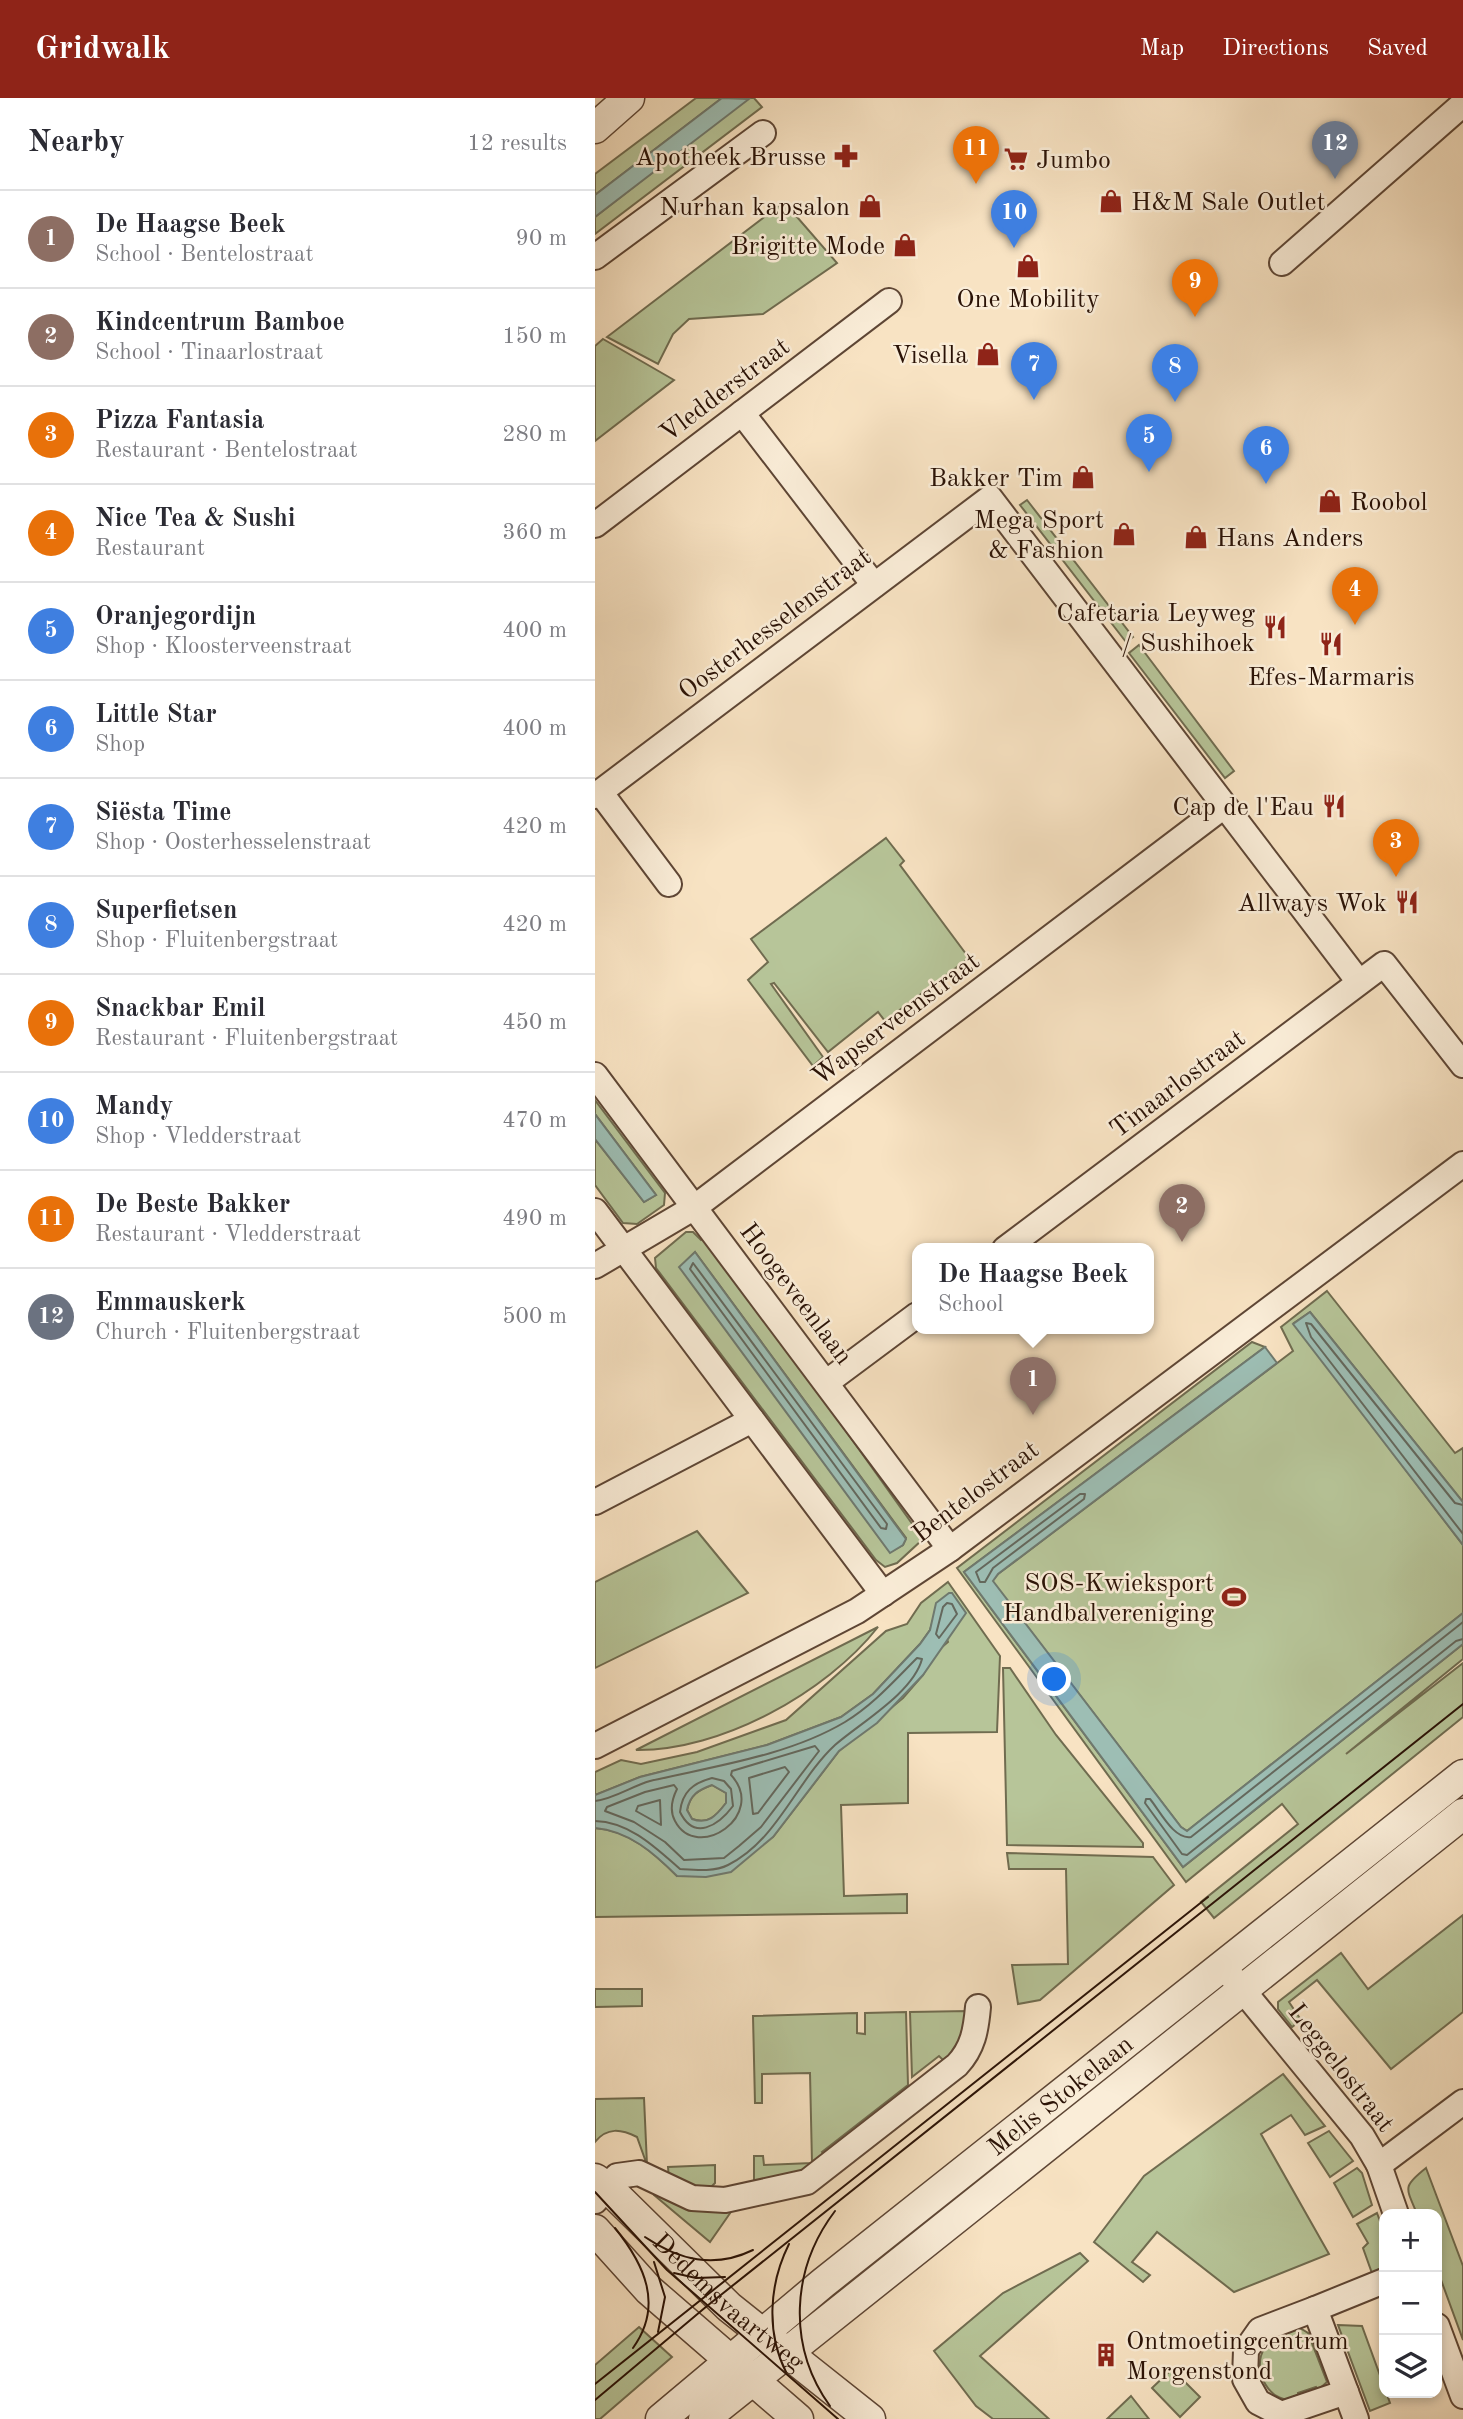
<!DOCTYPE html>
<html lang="en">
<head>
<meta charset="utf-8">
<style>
	body { margin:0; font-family:"Old Standard TT",serif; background:#f7f7f7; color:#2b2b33 }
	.controls { position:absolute; right:21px; bottom:21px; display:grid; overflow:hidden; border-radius:14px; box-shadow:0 4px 10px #0003 }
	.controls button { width:63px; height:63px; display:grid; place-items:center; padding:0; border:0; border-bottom:2px solid #e1e1e2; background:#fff; color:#2b2b33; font:35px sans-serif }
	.you { position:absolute; left:460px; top:1582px; width:24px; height:24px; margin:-18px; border:5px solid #fff; border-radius:50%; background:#1a73e8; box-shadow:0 0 0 10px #1a73e833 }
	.badge { display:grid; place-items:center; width:46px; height:46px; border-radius:50%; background:#8f2418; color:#fff; font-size:23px; font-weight:700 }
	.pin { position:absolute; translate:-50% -58px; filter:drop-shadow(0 2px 4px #0008) }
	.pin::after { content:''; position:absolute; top:37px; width:24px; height:21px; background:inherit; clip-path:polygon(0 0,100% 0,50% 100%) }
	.popup { position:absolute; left:317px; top:1145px; width:242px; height:91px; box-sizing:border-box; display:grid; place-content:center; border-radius:14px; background:#fff; filter:drop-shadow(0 2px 5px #0005); font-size:23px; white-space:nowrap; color:#7c7c81 }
	.popup b { font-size:26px; color:#2b2b33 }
	.popup::after { content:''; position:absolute; left:50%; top:100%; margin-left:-14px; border:14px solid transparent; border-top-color:#fff }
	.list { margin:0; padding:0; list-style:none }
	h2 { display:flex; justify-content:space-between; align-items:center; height:91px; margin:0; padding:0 28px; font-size:30px }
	h2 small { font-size:23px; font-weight:400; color:#7c7c81 }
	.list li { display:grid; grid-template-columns:46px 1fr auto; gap:21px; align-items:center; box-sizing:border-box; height:98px; padding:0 28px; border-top:2px solid #e1e1e2 }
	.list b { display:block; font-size:26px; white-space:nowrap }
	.list p { margin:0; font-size:23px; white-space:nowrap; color:#7c7c81 }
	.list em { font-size:23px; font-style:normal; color:#7c7c81 }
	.icon { flex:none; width:38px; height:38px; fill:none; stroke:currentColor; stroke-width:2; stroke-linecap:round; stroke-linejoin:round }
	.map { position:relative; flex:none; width:868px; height:2321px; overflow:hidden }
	header { display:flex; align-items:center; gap:42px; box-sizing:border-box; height:98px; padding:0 35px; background:#8f2418; color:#fff }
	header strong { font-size:33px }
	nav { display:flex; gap:38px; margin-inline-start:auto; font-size:24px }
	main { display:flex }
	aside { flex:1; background:#fff }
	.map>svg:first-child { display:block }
	.green { fill:#b7c599; stroke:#706c50; stroke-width:2; fill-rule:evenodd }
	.water { fill:#9dbeb4; stroke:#6f796e; stroke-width:2; fill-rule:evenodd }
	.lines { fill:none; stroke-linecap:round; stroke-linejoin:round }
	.shore { stroke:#64685d; stroke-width:2 }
	.minor-casing { stroke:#5e4635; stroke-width:28 }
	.tertiary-casing { stroke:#5e4635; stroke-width:33 }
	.minor { stroke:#faedd8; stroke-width:24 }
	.tertiary { stroke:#faedd8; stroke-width:30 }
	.tram { stroke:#2a1206; stroke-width:2 }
	.labels { text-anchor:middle; stroke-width:5; stroke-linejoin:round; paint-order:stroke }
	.poi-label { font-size:26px; fill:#2a1206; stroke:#faedd8; text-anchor:end }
	.street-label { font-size:26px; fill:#2a1206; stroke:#faedd8 }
</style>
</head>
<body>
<header>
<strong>Gridwalk</strong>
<nav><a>Map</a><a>Directions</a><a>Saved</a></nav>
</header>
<main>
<aside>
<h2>Nearby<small>12 results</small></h2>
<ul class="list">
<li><span class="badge" style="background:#8d6e63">1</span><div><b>De Haagse Beek</b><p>School · Bentelostraat</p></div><em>90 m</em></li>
<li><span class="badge" style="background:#8d6e63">2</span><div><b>Kindcentrum Bamboe</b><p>School · Tinaarlostraat</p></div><em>150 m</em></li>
<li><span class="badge" style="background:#e8710a">3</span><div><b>Pizza Fantasia</b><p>Restaurant · Bentelostraat</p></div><em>280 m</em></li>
<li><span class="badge" style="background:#e8710a">4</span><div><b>Nice Tea &amp; Sushi</b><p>Restaurant</p></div><em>360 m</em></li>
<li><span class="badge" style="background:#3f7fe0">5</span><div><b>Oranjegordijn</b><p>Shop · Kloosterveenstraat</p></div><em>400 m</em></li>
<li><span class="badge" style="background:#3f7fe0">6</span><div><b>Little Star</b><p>Shop</p></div><em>400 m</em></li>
<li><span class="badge" style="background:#3f7fe0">7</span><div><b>Siësta Time</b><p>Shop · Oosterhesselenstraat</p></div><em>420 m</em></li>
<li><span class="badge" style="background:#3f7fe0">8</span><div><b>Superfietsen</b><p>Shop · Fluitenbergstraat</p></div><em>420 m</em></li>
<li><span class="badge" style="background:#e8710a">9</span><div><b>Snackbar Emil</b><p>Restaurant · Fluitenbergstraat</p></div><em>450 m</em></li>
<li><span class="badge" style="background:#3f7fe0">10</span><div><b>Mandy</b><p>Shop · Vledderstraat</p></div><em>470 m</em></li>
<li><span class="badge" style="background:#e8710a">11</span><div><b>De Beste Bakker</b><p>Restaurant · Vledderstraat</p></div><em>490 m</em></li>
<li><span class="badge" style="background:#6b7280">12</span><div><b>Emmauskerk</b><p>Church · Fluitenbergstraat</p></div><em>500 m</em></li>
</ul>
</aside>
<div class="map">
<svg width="868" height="2321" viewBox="0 0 868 2321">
	<rect width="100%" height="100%" fill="#f8e3c3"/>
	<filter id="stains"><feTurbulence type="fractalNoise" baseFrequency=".00286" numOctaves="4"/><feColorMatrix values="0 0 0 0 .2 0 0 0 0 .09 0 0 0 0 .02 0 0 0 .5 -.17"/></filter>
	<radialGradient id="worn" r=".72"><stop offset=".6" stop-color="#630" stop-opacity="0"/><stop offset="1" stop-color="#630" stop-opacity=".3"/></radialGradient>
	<!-- green -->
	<g class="green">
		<path d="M 101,0 L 127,0 L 0,97 L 0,76 Z"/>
		<path d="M 153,0 L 159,0 L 167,9 L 0,136 L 0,119 Z"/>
		<path d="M 189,104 L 242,165 L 168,216 L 94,221 L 78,236 L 63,266 L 12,239 Z"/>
		<path d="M 8,241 L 79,282 L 0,343 L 0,248 Z"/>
		<path d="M 432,402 L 538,539 L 531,544 L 425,407 Z"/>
		<path d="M 544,547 L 639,673 L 630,680 L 534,555 Z"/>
		<path d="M 291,740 L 309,763 L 305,767 L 374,860 L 290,923 L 283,914 L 233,954 L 179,885 L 176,886 L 228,959 L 218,968 L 153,882 L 173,864 L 156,841 Z"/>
		<path d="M 0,1002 L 70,1095 L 69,1107 L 42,1126 L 28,1125 L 0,1087 L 0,1041 L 49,1104 L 61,1097 L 0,1016 Z"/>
		<path d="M 91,1134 L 98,1134 L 106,1142 L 112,1138 L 328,1441 L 302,1465 L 290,1469 L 281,1462 L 61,1170 L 60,1160 ZM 100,1154 L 311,1440 L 308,1447 L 295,1454 L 85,1169 Z"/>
		<path d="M 732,1193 L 860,1355 L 868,1350 L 868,1404 L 715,1214 L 699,1225 L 868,1447 L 868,1515 L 592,1733 L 586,1729 L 397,1483 L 403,1476 L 698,1253 L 686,1229 Z"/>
		<path d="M 657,1244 L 670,1249 L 369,1474 L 588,1769 L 868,1546 L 868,1561 L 751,1656 L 868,1565 L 868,1619 L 619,1820 L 606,1804 L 703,1726 L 687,1706 L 591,1784 L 362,1470 Z"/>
		<path d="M 102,1433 L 153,1495 L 0,1570 L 0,1484 Z"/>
		<path d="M 353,1484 L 405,1558 L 402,1634 L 313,1635 L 313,1705 L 246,1707 L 249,1798 L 312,1796 L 312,1815 L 0,1819 L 0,1730 C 34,1732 59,1755 82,1778 L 178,1739 L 244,1653 L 308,1600 L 328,1577 L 340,1555 L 353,1544 L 341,1512 L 335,1532 L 325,1546 L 278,1596 L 246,1619 L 172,1647 L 45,1679 L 0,1697 L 0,1674 L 26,1662 L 46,1666 L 102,1654 L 191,1622 L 291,1533 L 312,1526 L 326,1505 Z"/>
		<path d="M 283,1529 C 231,1595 126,1653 41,1652 Z"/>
		<path d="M 408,1570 L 415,1570 L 461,1637 L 548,1745 L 548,1749 L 412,1747 Z"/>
		<path d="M 117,1687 L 131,1695 L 131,1705 C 121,1718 113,1727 97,1721 L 92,1712 C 95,1697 103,1692 117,1687 Z"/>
		<path d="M 412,1755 L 558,1759 L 579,1787 L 445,1902 L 423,1906 L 417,1867 L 473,1866 L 471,1771 L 414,1771 Z"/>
		<path d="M 868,1817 L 868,1914 L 796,1971 L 722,1882 L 694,1904 L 706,1922 L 697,1929 L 683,1911 L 683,1904 L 746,1855 L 773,1891 Z"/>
		<path d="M 0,1891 L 47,1891 L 47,1908 L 0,1909 Z"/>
		<path d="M 373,1913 L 370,1934 L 351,1965 L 344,1958 L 317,1979 L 315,1914 Z"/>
		<path d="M 311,1914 L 313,1987 L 227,2054 L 231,2060 L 202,2078 L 159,2093 L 159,2058 L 168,2058 L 169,2067 L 217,2065 L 215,1975 L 167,1976 L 167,2005 L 160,2005 L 158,1918 L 262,1915 L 262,1935 L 270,1936 L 270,1915 Z"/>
		<path d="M 688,1976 L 730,2028 L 710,2037 L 696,2017 L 666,2036 L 734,2156 L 639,2194 L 562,2134 L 537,2164 L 555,2177 L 548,2184 L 499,2144 L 549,2078 Z"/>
		<path d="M 49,2000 L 52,2067 L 42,2039 C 26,2031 12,2029 0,2044 L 0,2001 Z"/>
		<path d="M 734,2033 L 758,2063 L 735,2079 L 713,2045 Z"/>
		<path d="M 120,2067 L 120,2085 L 114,2091 L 74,2082 L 73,2069 Z"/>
		<path d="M 762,2070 L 767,2075 L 777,2107 L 758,2119 L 739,2085 Z"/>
		<path d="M 831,2070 L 868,2168 L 868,2242 L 842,2171 L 842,2116 L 822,2116 C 811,2089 807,2089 831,2070 Z"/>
		<path d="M 61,2093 L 138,2111 L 115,2144 L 59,2097 Z"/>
		<path d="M 782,2115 L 789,2134 L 789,2172 L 778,2178 L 768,2150 L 773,2145 L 762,2126 Z"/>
		<path d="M 485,2155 L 493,2163 L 385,2258 L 454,2321 L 398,2321 L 381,2308 L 339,2253 L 408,2195 Z"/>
		<path d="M 743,2227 L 767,2228 L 795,2305 L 775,2313 Z"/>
		<path d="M 44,2229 L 77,2259 L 5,2321 L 0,2321 L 0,2267 Z"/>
		<path d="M 705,2230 L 713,2235 L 732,2284 L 723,2292 L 721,2289 L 703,2295 L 704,2301 C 675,2309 655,2272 670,2249 C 676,2238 693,2235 705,2230 Z"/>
		<path d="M 577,2271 L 605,2299 L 585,2319 L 557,2290 Z"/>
		<path d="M 536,2298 L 554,2321 L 512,2321 Z"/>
	</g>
	<!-- water -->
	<g class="water">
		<path d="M 127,0 L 154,1 L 0,119 L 0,97 Z"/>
		<path d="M 0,1016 L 61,1097 L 49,1104 L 0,1041 Z"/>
		<path d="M 100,1154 L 311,1441 L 308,1447 L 295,1455 L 84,1169 Z"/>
		<path d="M 715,1214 L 868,1404 L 868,1447 L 698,1226 Z"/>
		<path d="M 670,1249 L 682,1265 L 403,1476 L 398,1483 L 586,1729 L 592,1733 L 868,1515 L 868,1546 L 588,1769 L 369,1474 Z"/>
		<path d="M 354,1495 L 357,1495 L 371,1515 L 328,1577 L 282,1625 L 244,1653 L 178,1739 L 136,1774 L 111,1779 L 82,1778 C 59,1755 34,1733 0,1730 L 0,1697 L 45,1679 L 172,1647 L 246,1619 L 278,1596 L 325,1546 L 335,1532 L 341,1505 ZM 117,1687 L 131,1695 L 131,1705 C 121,1718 113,1727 97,1721 L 92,1712 C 95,1697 103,1692 117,1687 Z"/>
	</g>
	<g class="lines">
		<!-- shore -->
		<g class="shore">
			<path d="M 98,1165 L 292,1426 L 291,1431 L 286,1430 L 95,1171 Z"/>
			<path d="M 485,1396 L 490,1396 L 489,1401 L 398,1470 L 390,1484 L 385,1484 L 381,1474 Z"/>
			<path d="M 868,1407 L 860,1405 L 716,1226 L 711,1225 L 716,1239 L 868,1436"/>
			<path d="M 352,1505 L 357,1506 L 362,1516 L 344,1540 L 341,1536 L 348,1509 Z"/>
			<path d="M 868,1524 L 596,1739 C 579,1742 565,1713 555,1701 L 551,1701 L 550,1705 L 587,1756 L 592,1757 L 861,1543 L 868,1541"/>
			<path d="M 220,1648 L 224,1653 L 166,1729 L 144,1748 L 129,1760 L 89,1762 L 70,1744 L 39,1724 L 10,1713 L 12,1709 L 50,1694 L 79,1687 L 82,1691 C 77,1701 74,1712 80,1723 C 102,1765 173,1717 136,1677 L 137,1673 Z"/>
			<path d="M 190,1669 L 194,1674 L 163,1715 L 158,1716 L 154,1680 Z"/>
			<path d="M 117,1680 L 129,1683 L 136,1691 L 138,1708 C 123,1728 99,1743 85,1714 C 87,1694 98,1685 117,1680 Z"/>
			<path d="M 65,1702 L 66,1727 L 41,1713 L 43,1708 Z"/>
			<path d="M 0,1703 C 19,1701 37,1688 55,1683 C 119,1668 193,1658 250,1624 C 278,1607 299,1583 322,1560 L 327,1561 C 318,1595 265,1625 240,1647 C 202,1682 182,1743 133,1767 C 120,1774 100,1772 85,1771 C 61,1750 35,1724 0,1723"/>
		</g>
		<!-- minor casing -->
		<g class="minor-casing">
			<g id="minor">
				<path d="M 0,159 L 168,35"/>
				<path d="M 687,165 L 868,6"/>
				<path d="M 147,315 L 279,487"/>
				<path d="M 0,427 L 294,203"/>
				<path d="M 5,694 L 74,786"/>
				<path d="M 0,698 L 395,400 L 764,884"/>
				<path d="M 0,977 L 355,1451"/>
				<path d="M 0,1113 L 288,1496"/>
				<path d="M 410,1151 L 789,866 L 868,967"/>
				<path d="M 0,1168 L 100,1109 L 629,708"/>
				<path d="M 232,1284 L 322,1217"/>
				<path d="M 0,1404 L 157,1322"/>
				<path d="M 0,1648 L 262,1513 L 355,1451 L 868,1066"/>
				<path d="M 628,1868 L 767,2038 L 784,2067 L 801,2116"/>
				<path d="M 784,2067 L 868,2004"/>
				<path d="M 0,2103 L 22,2078 L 44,2075 L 97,2100 L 130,2102 L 212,2084 L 362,1967 C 378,1950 381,1932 383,1909"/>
				<path d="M 720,2211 L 665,2232 L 651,2252 L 650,2281 L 663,2304 L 686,2316 L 751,2294"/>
				<path d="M 842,2228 L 868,2298"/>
				<path d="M 761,2321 L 720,2211 L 789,2183"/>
			</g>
		</g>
		<!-- tertiary casing -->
		<g class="tertiary-casing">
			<g id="tertiary">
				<path d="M 0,30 L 34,0"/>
				<path id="s1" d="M 0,2081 L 12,2089 L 134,2209 L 275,2321"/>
				<path d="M 0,2132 L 54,2192 L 203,2321"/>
				<path id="s2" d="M 66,2321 L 228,2185 L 868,1677"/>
				<path d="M 109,2321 L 868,1716"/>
			</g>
		</g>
		<!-- minor -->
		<use href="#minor" class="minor"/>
		<!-- tertiary -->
		<use href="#tertiary" class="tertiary"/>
		<!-- tram -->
		<g class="tram">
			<path d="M 0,2094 L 72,2172 L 243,2321"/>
			<path d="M 20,2130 C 49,2166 69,2207 38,2250"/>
			<path d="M 50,2139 C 84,2162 119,2171 158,2152"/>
			<path d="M 59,2164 L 70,2199 L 63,2234"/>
			<path d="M 79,2175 L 101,2180 L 130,2179"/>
			<path d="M 191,2274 C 171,2234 174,2186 194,2146"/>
			<path d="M 0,2286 L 613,1799"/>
			<path d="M 0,2302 L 112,2208 L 868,1606"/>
			<path d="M 235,2308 C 192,2248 196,2171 240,2113"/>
		</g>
	</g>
	<!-- icons -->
	<defs>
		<g id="pharmacy-bare" transform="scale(1.89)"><path d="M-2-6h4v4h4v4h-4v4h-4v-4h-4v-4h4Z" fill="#8f2418" stroke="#faedd8" stroke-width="2.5" paint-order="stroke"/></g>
		<g id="supermarket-bare" transform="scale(1.89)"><path d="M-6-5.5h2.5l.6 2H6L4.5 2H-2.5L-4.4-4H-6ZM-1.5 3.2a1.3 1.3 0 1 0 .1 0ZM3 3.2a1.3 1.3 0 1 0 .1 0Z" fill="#8f2418" stroke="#faedd8" stroke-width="2.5" paint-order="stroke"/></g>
		<g id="shop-bare" transform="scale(1.89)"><path d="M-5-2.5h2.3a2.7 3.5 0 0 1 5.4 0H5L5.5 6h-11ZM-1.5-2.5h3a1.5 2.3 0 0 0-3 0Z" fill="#8f2418" stroke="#faedd8" stroke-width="2.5" paint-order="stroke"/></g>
		<g id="restaurant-bare" transform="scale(1.89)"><path d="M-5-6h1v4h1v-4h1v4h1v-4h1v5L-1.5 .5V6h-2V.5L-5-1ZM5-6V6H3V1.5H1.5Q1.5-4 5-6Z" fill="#8f2418" stroke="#faedd8" stroke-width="2.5" paint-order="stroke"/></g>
		<g id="stadium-bare" transform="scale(1.89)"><path d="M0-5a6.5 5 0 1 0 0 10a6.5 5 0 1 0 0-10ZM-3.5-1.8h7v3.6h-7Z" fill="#8f2418" stroke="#faedd8" stroke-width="2.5" paint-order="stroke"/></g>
		<g id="building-bare" transform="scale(1.89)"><path d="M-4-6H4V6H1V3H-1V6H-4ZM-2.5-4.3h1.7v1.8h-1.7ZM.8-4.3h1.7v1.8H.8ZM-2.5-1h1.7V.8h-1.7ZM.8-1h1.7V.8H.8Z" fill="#8f2418" stroke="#faedd8" stroke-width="2.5" paint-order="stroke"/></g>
	</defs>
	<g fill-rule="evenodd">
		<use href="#pharmacy-bare" x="251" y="58"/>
		<use href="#supermarket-bare" x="421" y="61"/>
		<use href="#shop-bare" x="516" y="103"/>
		<use href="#shop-bare" x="275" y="108"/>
		<use href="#shop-bare" x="310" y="147"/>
		<use href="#shop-bare" x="433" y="168"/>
		<use href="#shop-bare" x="393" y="256"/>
		<use href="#shop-bare" x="488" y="379"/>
		<use href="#shop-bare" x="735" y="403"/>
		<use href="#shop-bare" x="529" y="436"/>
		<use href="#shop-bare" x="601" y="439"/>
		<use href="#restaurant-bare" x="680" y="529"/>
		<use href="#restaurant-bare" x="736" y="546"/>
		<use href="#restaurant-bare" x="739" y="708"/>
		<use href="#restaurant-bare" x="812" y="804"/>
		<use href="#stadium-bare" x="639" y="1499"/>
		<use href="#building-bare" x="511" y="2257"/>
	</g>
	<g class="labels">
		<!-- poi labels -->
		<g class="poi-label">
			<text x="231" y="67">Apotheek Brusse</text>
			<text x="441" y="70" text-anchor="start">Jumbo</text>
			<text x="536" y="112" text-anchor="start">H&amp;M Sale Outlet</text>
			<text x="255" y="117">Nurhan kapsalon</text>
			<text x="290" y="156">Brigitte Mode</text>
			<text x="433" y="209" text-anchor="middle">One Mobility</text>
			<text x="373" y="265">Visella</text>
			<text x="468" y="388">Bakker Tim</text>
			<text x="755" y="412" text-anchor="start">Roobol</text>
			<text x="509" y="430">Mega Sport<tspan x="509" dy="30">&amp; Fashion</tspan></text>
			<text x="621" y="448" text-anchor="start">Hans Anders</text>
			<text x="660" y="523">Cafetaria Leyweg<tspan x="660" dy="30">/ Sushihoek</tspan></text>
			<text x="736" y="587" text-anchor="middle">Efes-Marmaris</text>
			<text x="719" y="717">Cap de l'Eau</text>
			<text x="792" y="813">Allways Wok</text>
			<text x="619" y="1493">SOS-Kwieksport<tspan x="619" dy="30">Handbalvereniging</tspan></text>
			<text x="531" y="2251" text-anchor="start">Ontmoetingcentrum<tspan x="531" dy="30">Morgenstond</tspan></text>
		</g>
		<!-- street labels -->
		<g class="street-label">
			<text transform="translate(129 291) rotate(-37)" y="9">Vledderstraat</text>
			<text transform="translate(179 525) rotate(-37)" y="9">Oosterhesselenstraat</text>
			<text transform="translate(300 920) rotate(-37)" y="9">Wapserveenstraat</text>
			<text transform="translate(582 985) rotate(-37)" y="9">Tinaarlostraat</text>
			<text transform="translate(202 1195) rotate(53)" y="9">Hoogeveenlaan</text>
			<text transform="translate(380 1393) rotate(-37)" y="9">Bentelostraat</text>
			<text transform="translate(747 1969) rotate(52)" y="9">Leggelostraat</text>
			<text dy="9" stroke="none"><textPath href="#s2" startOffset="514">Melis Stokelaan</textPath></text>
			<text dy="9" stroke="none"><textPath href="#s1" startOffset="182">Dedemsvaartweg</textPath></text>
		</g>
	</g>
	<rect width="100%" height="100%" filter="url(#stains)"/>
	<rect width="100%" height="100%" fill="url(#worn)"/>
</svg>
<div class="controls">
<button>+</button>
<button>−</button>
<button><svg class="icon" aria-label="layers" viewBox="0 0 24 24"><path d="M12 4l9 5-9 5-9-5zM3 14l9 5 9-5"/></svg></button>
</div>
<div class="you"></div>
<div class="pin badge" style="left:438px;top:1317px;background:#8d6e63">1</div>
<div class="popup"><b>De Haagse Beek</b>School</div>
<div class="pin badge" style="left:587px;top:1144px;background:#8d6e63">2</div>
<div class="pin badge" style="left:801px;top:779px;background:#e8710a">3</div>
<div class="pin badge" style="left:760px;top:527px;background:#e8710a">4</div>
<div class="pin badge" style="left:554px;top:374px;background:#3f7fe0">5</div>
<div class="pin badge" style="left:671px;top:386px;background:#3f7fe0">6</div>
<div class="pin badge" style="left:439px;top:302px;background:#3f7fe0">7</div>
<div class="pin badge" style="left:580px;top:304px;background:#3f7fe0">8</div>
<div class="pin badge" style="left:600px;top:219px;background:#e8710a">9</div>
<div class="pin badge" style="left:419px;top:150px;background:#3f7fe0">10</div>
<div class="pin badge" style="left:381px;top:86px;background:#e8710a">11</div>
<div class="pin badge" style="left:740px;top:81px;background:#6b7280">12</div>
</div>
</main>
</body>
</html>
